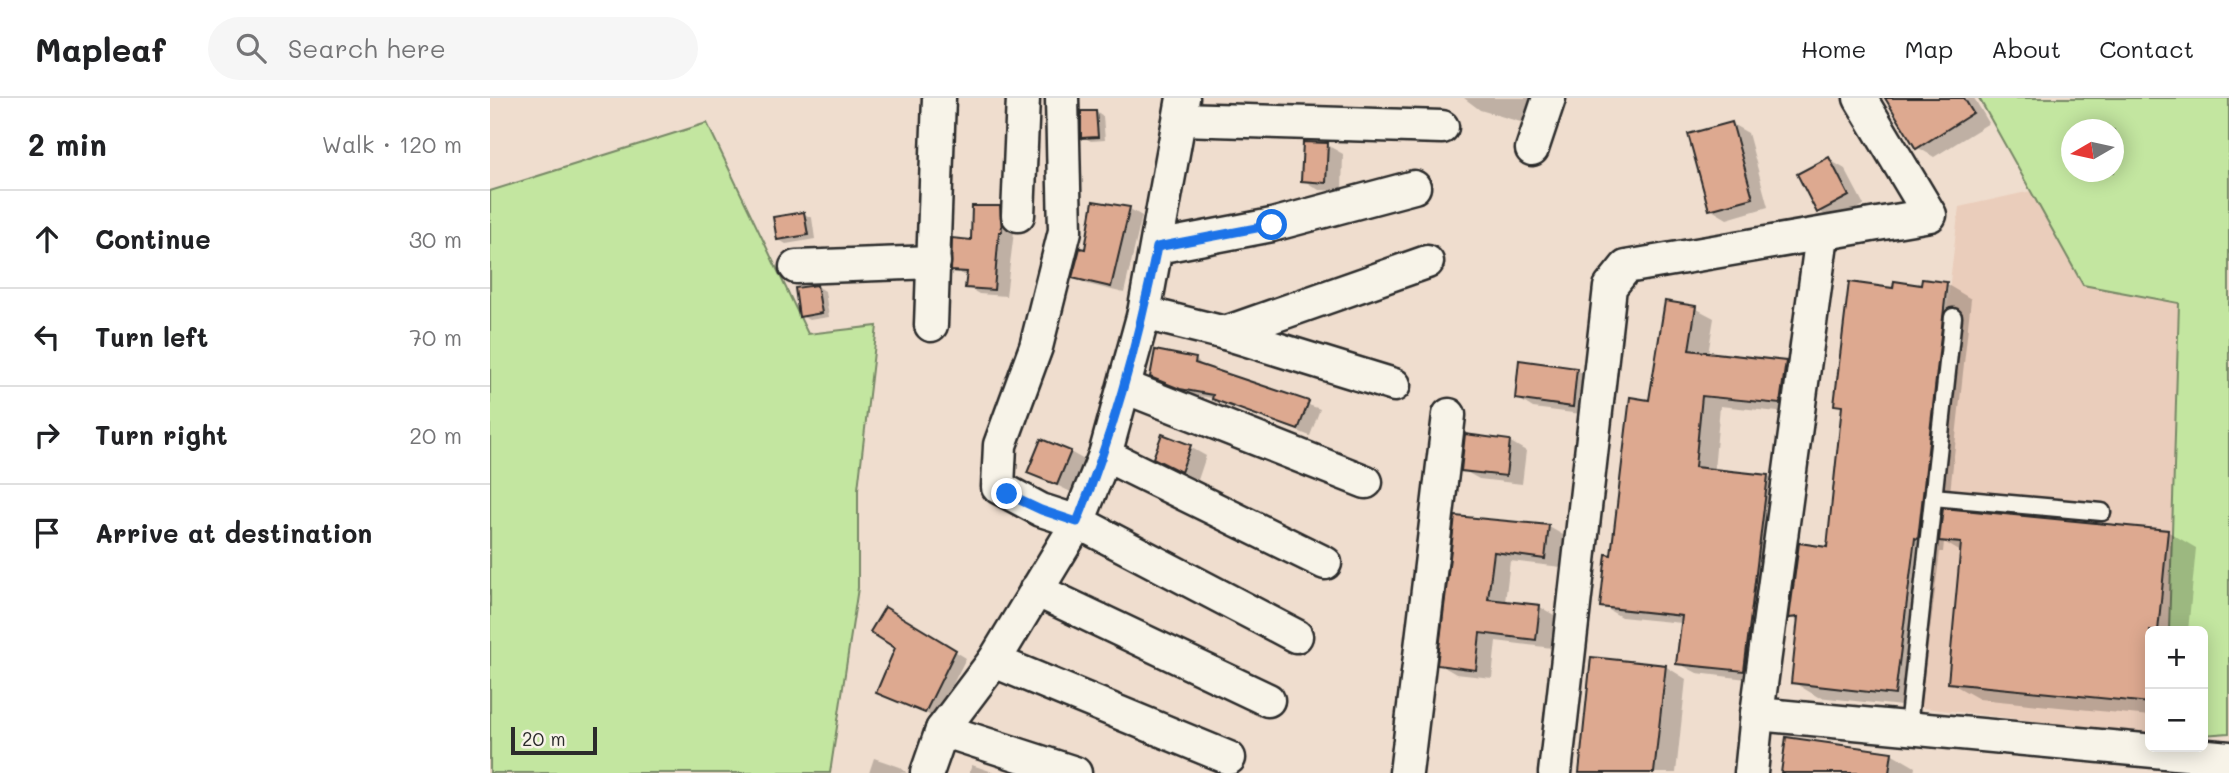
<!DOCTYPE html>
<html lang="en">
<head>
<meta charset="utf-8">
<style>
	body { margin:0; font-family:Mali,sans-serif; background:#f6f6f6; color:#202124 }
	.controls { position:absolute; right:21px; bottom:21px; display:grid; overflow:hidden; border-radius:10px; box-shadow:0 4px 18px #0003 }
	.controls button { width:63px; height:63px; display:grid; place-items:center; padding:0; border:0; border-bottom:2px solid #e0e0e0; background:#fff; color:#202124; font:35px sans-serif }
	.compass { position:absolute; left:1571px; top:21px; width:63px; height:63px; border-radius:50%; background:#fff; box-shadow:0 4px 18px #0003; rotate:261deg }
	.scale { position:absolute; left:21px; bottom:18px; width:86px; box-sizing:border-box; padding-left:7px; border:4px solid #2b2b2b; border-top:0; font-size:19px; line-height:24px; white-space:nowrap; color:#2b2b2b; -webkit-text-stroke:5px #f7f3e8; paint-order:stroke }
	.stop { position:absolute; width:21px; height:21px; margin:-16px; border:5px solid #1a73e8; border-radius:50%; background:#fff }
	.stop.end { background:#1a73e8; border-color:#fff; box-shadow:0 2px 7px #0008 }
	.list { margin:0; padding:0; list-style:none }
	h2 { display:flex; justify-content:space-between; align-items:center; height:91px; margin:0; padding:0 28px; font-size:30px }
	h2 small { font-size:23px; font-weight:400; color:#757577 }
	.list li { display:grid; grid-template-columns:46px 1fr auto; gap:21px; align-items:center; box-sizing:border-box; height:98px; padding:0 28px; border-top:2px solid #e0e0e0 }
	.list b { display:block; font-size:26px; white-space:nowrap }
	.list em { font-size:23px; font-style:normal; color:#757577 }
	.icon { flex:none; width:38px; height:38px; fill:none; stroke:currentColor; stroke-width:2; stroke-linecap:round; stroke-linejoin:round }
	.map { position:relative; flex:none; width:1739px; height:675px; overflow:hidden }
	header { display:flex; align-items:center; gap:42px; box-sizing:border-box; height:98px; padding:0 35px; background:#fff; border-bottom:2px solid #e0e0e0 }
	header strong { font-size:33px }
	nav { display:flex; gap:38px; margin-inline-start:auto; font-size:24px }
	.search { width:490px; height:63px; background:#f6f6f6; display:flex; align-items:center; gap:18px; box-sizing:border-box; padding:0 24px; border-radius:38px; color:#757577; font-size:26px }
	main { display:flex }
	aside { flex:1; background:#fff }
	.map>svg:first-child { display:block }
	.built { fill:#eacdbb }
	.green { fill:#c3e6a0; stroke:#786; stroke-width:2; fill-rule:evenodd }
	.shadow { fill:#0003 }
	.building { fill:#dda990; stroke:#2b2b2b; stroke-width:2 }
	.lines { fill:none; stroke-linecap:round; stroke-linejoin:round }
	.service-casing { stroke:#2b2b2b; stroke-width:21 }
	.minor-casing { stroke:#2b2b2b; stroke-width:37 }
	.service { stroke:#f7f3e8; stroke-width:16 }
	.minor { stroke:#f7f3e8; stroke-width:32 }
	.route { stroke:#1a73e8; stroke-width:9 }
</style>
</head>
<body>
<header>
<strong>Mapleaf</strong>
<div class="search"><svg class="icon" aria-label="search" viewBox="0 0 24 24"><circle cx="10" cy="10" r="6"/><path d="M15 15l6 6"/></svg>Search here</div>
<nav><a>Home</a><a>Map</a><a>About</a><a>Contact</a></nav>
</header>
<main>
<aside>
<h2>2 min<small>Walk · 120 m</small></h2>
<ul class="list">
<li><svg class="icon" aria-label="ahead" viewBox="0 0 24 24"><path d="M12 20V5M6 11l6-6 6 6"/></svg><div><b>Continue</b></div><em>30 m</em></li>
<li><svg class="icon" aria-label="left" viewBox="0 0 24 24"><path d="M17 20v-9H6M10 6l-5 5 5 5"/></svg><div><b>Turn left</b></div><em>70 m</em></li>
<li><svg class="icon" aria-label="right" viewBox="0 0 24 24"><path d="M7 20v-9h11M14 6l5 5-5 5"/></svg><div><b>Turn right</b></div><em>20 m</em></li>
<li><svg class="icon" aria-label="arrive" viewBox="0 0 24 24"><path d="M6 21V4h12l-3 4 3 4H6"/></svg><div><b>Arrive at destination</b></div></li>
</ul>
</aside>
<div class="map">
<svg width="1739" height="675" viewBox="0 0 1739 675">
	<rect width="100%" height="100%" fill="#efddce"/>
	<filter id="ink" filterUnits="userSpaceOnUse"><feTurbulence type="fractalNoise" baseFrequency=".0143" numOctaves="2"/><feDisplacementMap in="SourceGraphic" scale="14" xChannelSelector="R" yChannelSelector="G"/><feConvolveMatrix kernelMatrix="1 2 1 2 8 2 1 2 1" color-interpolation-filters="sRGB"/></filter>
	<g filter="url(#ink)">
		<!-- built -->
		<path class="built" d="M 1541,93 L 1593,187 L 1689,204 L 1679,533 L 1660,533 L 1660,637 L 1409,607 L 1469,109 Z"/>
		<!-- green -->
		<g class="green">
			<path d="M 1489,0 L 1739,0 L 1739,635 L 1713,637 L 1713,533 L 1679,533 L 1689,205 L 1593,187 ZM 1582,32 L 1624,32 L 1624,74 L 1582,74 Z"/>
			<path d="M 217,25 L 318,236 L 387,228 L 368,391 L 368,490 L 340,675 L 0,675 L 0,93 Z"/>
		</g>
		<!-- shadow -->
		<g class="shadow">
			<path d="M 974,0 L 1041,0 L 1034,25 L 990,12 Z"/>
			<path d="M 1394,0 L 1484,0 L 1499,25 L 1444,59 L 1427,49 Z"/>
			<path d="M 606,14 L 613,19 L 615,42 L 601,43 L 593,39 Z"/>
			<path d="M 1242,26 L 1258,35 L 1278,109 L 1237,121 L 1220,111 Z"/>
			<path d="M 837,47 L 853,56 L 852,93 L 829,92 L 813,82 Z"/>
			<path d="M 1338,61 L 1355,71 L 1374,107 L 1345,123 L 1329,113 Z"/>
			<path d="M 509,110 L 522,117 L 524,134 L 516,198 L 489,196 L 477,189 L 478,179 L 463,172 Z"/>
			<path d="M 640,111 L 652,118 L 634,195 L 597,186 L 584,179 L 596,154 Z"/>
			<path d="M 314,116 L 322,120 L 325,141 L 296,146 L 288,141 Z"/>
			<path d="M 1456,186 L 1481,201 L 1458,413 L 1677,433 L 1706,450 L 1698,533 L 1660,533 L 1660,618 L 1489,601 L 1459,584 L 1471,454 L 1454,444 L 1453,454 L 1450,454 L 1430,610 L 1328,599 L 1303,584 L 1309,524 L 1300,519 L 1338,451 L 1354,310 L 1346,306 L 1405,192 Z"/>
			<path d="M 327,188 L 335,193 L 339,219 L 319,222 L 311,218 Z"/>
			<path d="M 1205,210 L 1224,220 L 1218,256 L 1296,264 L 1314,275 L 1309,316 L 1230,308 L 1224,372 L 1278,378 L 1297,389 L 1273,583 L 1207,575 L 1188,565 L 1192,525 L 1131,519 L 1112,508 L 1160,304 Z"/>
			<path d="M 705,261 L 716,271 L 830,311 L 820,338 L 727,301 L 704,297 L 662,278 Z"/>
			<path d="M 1031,264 L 1087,272 L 1103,281 L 1099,317 L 1043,310 L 1027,300 Z"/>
			<path d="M 1019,343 L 1036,353 L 1032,386 L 989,381 L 973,372 Z"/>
			<path d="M 700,349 L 716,358 L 708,382 L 682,369 Z"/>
			<path d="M 580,354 L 596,363 L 583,395 L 539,374 Z"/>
			<path d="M 967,420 L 1059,429 L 1075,438 L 1071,469 L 1020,463 L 1015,504 L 1050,509 L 1066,518 L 1062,550 L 1006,543 L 1002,580 L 966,576 L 949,566 Z"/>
			<path d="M 396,511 L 476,560 L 446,620 L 388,594 L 407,549 Z"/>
			<path d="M 1175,568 L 1196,581 L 1186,675 L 1091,675 Z"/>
			<path d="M 1401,655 L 1425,669 L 1424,675 L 1293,675 Z"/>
			<path d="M 384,660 L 410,669 L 417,675 L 379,675 Z"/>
			<path d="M 482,667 L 506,675 L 479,675 Z"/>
		</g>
		<!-- building -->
		<g class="building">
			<path d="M 1395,0 L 1474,0 L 1483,15 L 1426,51 Z"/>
			<path d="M 591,13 L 606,13 L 608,39 L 591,40 Z"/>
			<path d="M 1242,24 L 1263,100 L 1219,112 L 1198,36 Z"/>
			<path d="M 813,44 L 838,45 L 836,85 L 811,83 Z"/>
			<path d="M 1339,59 L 1359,98 L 1327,115 L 1307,76 Z"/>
			<path d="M 603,103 L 640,109 L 621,189 L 582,180 L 590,150 L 595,151 Z"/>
			<path d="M 482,108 L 510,108 L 512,134 L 509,134 L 504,192 L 475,190 L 477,174 L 461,173 L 462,140 L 481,142 Z"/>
			<path d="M 314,114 L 318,137 L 287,142 L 283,119 Z"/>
			<path d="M 1432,181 L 1457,184 L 1428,441 L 1425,440 L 1405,597 L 1301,585 L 1308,519 L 1299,520 L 1309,445 L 1337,449 L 1352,308 L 1344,307 L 1359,184 L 1403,190 L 1404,183 L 1431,187 Z"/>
			<path d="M 327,187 L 332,215 L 309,219 L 305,190 Z"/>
			<path d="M 1175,203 L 1206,208 L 1199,252 L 1296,263 L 1290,306 L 1212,298 L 1205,369 L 1278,377 L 1254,573 L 1186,566 L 1192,518 L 1110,509 L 1116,456 L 1121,457 L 1140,299 L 1159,302 Z"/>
			<path d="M 665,252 L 706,260 L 705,265 L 819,303 L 808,332 L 722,301 L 723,297 L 690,291 L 660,279 Z"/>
			<path d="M 1029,262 L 1087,270 L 1083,309 L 1025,301 Z"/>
			<path d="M 672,336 L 701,347 L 691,374 L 663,360 Z"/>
			<path d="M 975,336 L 1020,342 L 1016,378 L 971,373 Z"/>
			<path d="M 551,341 L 581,353 L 567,387 L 537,375 Z"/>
			<path d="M 1453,410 L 1678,432 L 1668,533 L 1660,533 L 1660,605 L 1458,585 L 1471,445 L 1449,443 Z"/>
			<path d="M 965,418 L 1059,427 L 1055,461 L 1004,454 L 998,501 L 1050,507 L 1046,542 L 990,535 L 986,572 L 947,567 Z"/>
			<path d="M 395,509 L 466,552 L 435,615 L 386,595 L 405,550 L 380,534 Z"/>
			<path d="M 1101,559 L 1176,567 L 1164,675 L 1089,675 Z"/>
			<path d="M 1296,639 L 1402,654 L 1399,675 L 1291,675 Z"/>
		</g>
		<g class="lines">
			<!-- service casing -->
			<g class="service-casing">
				<g id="service">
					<path d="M 1443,399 L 1612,414"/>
					<path d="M 1418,629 L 1463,219"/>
				</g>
			</g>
			<!-- minor casing -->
			<g class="minor-casing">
				<g id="minor">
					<path d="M 572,0 L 575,133 L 546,249 L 510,347 L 508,389 L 551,412 L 588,424 L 806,538"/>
					<path d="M 690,21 L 952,29"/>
					<path d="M 1042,51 L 1059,0"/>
					<path d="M 528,117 L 533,0"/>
					<path d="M 667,149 L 782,127 L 924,89"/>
					<path d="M 306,169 L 444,164"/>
					<path d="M 654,215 L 735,235 L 904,287"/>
					<path d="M 441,227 L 449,0"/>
					<path d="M 735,235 L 937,164"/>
					<path d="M 635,289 L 876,384"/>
					<path d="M 615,357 L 835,465"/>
					<path d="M 546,492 L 778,602"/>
					<path d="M 504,563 L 739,660"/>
					<path d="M 1267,616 L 1332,137"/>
					<path d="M 452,632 L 585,675"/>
					<path d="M 437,675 L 452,632 L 504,563 L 588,424 L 615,357 L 654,215 L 693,0"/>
					<path d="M 916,675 L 959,317"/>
					<path d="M 1065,675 L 1120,189 L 1136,169 L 1440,117 L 1370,0"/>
					<path d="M 1261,675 L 1267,616 L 1739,660"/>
				</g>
			</g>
			<!-- service -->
			<use href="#service" class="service"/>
			<!-- minor -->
			<use href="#minor" class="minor"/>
		</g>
	</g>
	<g class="lines" filter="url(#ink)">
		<!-- route -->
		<path class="route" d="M 517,396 L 551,412 L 587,424 C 624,334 648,244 667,149 L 782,127"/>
	</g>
</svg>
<div class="controls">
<button>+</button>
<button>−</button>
</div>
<svg class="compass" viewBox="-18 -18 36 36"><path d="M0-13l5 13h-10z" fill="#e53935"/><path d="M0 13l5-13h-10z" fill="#757577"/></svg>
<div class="scale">20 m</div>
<div class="stop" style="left:782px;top:127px"></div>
<div class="stop end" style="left:517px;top:396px"></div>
</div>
</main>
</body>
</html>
